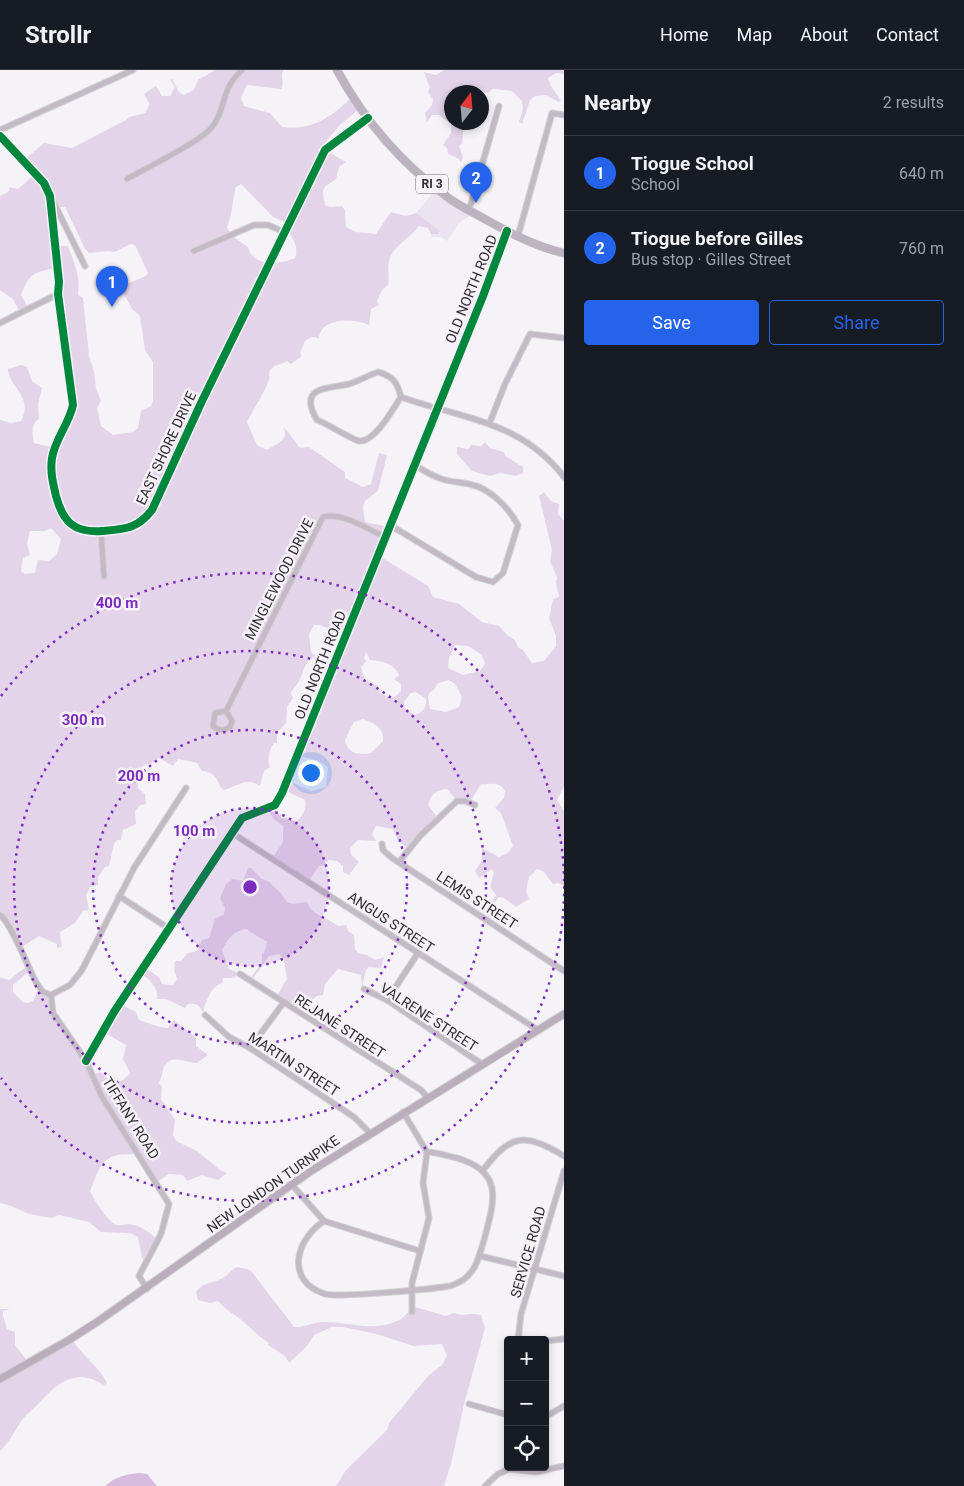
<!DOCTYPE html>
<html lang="en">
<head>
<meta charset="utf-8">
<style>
	body { margin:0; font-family:Roboto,sans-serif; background:#20242c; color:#f1f3f6 }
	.controls { position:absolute; right:15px; bottom:15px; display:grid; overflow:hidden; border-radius:5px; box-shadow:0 2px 8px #0003 }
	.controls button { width:45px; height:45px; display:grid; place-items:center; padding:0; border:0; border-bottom:1px solid #363941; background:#171b24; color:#f1f3f6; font:25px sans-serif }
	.compass { position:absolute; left:444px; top:15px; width:45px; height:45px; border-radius:50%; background:#171b24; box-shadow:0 2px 8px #0003; rotate:16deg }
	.you { position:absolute; left:310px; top:702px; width:18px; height:18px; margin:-12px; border:4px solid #fff; border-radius:50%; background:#1a73e8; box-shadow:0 0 0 8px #1a73e833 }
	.badge { display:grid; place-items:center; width:32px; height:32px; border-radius:50%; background:#2563eb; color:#fff; font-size:16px; font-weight:700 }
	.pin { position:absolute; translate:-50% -41px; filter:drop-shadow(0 1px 2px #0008) }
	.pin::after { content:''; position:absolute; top:26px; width:18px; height:15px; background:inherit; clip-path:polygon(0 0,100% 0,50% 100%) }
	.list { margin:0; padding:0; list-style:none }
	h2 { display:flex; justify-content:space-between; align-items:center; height:65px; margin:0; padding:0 20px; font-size:21px }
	h2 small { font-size:16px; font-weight:400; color:#9ea1a6 }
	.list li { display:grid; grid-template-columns:32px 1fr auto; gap:15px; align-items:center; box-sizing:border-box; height:75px; padding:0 20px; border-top:1px solid #363941 }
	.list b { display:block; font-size:19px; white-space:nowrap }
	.list p { margin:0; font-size:16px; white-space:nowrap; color:#9ea1a6 }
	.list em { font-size:16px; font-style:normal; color:#9ea1a6 }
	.actions { display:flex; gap:10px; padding:15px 20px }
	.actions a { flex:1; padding:11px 0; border:1px solid #2563eb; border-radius:5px; text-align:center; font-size:18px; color:#2563eb }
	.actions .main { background:#2563eb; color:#fff }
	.icon { flex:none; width:28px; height:28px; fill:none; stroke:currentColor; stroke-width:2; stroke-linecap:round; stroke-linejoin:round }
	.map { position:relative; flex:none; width:564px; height:1416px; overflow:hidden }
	header { display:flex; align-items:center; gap:30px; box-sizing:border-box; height:70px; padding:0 25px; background:#171b24; border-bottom:1px solid #363941 }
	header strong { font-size:24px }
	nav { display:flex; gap:28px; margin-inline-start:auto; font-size:18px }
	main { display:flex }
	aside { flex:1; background:#171b24 }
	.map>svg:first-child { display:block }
	.built { fill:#ebe3ed }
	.green { fill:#e3d4e9; fill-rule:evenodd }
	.water { fill:#d6bbde }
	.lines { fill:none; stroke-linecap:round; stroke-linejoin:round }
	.minor-casing { stroke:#d2d0d3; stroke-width:7 }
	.secondary-casing { stroke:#d2d0d3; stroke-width:9 }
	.primary-casing { stroke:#d2d0d3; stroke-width:9 }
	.minor { stroke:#c3bac6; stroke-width:5 }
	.secondary { stroke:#baaebc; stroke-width:7 }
	.primary { stroke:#bcb2c0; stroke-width:8 }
	.cycleway-casing { stroke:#f7f2f9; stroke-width:11 }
	.cycleway { stroke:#00873e; stroke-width:8 }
	.ring { fill:none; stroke:#7b2cbf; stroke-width:2.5; stroke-dasharray:2.5 5 }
	.labels { text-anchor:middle; stroke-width:5; stroke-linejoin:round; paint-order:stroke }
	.shield { fill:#f7f2f9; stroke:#6b686c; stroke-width:1 }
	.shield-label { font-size:12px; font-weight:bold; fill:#2f2d2f }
	.street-label { font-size:14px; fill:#2f2d2f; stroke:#f7f2f9 }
	.centre { fill:#7b2cbf; stroke:#f7f2f9; stroke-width:2.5 }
	.ring-label { font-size:15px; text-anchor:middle; font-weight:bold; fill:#7b2cbf; stroke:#f7f2f9; stroke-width:5; stroke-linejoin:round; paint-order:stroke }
</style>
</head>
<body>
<header>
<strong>Strollr</strong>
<nav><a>Home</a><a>Map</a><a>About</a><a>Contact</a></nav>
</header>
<main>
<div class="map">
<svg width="564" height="1416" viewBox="0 0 564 1416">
	<rect width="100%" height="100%" fill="#f6f3f8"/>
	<!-- built -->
	<path class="built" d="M 437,118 L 471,145 L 460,152 L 447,171 L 441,167 L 431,167 L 431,164 L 438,164 L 416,143 Z"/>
	<!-- green -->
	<g class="green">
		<path d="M 215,0 L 284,0 C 279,6 285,12 281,19 L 247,15 L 241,28 L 244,36 L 270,43 L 282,57 C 312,61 332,47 353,26 L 358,40 L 341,54 L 322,76 L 325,80 L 346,92 L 339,97 L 336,109 C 323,118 321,116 325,135 L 330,137 L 342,136 L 345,140 L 346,157 L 356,162 L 376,164 L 391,142 L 406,146 L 416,143 L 440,161 L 438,164 L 431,164 L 428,158 L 419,156 C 409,170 393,175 389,191 C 387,199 390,207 388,215 C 382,219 380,224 377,231 L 379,235 L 371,239 L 369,255 C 354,248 321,247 319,268 L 312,267 L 305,271 L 300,283 L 302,286 L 291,294 L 287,291 C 282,294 275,295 272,298 C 268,301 270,304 269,309 C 267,319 251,343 247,352 L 257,375 L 267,380 L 283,370 L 285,365 L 284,357 L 300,378 L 309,377 L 345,402 L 345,408 L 363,417 L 371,414 L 379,383 L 387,385 L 378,421 L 365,431 L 363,437 L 365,452 L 388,457 L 376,484 L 428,516 L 433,527 L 459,534 L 482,552 L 499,556 L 507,565 L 515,570 L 518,577 L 523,580 L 532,593 L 544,591 L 556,576 L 556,566 L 549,548 L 553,529 L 559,527 L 556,512 L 557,508 L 550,491 L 552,480 L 539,426 L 544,422 L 551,431 L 559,434 L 558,444 L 564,451 L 564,716 L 557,730 L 564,741 L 564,816 L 558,813 L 553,814 L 543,801 L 537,799 L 529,807 L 526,822 L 529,829 L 516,837 L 504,828 L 499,827 L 483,846 L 496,825 L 490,817 L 494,802 L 492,799 L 479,808 L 475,801 L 482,791 L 482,778 L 499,787 L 508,783 L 513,776 L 501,743 L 495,738 L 504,728 L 505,721 C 498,710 491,715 481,714 L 468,735 L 457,731 L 447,719 C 436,720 431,724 428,735 L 438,748 L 408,778 L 398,771 L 393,759 L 376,756 L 372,764 L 376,771 L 358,770 L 350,778 L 351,785 L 359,792 L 349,805 L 343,802 L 343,796 L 337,791 L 329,790 L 324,795 L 319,796 L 309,811 L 273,787 L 283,772 L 283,756 L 273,748 L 268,739 L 273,737 L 281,748 L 297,751 C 303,745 307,738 305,730 L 284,720 L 287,710 L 311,721 L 326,717 L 328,697 L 319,691 L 297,685 L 344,564 L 319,555 L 314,555 L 309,564 L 311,582 L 316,587 C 305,588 304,602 300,609 C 298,615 293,617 291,623 L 293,628 L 287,637 L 286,653 L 277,663 L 277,673 L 274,673 C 269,680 267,689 270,697 L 264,701 L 260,716 C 247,706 236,717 223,720 C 216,711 217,702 202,701 L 197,693 L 178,689 L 173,696 L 159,688 L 151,694 L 144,695 L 140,699 L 138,718 L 145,724 L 146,734 L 140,735 L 135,741 L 136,754 L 123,760 L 121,770 L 117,770 L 114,774 L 109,796 L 105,797 L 98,807 L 98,815 L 90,817 L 86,825 L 89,840 L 83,841 L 75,853 L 60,862 L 62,877 L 57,878 L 57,874 L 39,866 L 19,879 L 0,844 L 0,350 L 11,353 L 21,351 C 34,326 9,318 8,299 L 21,295 L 27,297 L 32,311 L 42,318 L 38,334 L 39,349 C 31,354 32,364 34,373 L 55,378 L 73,334 L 56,198 C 34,202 29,204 21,225 L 28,237 L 20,242 L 13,229 L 0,220 L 0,126 L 8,122 L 10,117 L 18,119 L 35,104 L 24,90 L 44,73 L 72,78 L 126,50 L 129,47 L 145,43 L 150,34 L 144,24 L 156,16 L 162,26 L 170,26 L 175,17 L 170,10 L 172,9 L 179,22 L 184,25 L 194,20 L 198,10 ZM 241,114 L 273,147 L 283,151 C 289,165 300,173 295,188 C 280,195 253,197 248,177 L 231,165 L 227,157 C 233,143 232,130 236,117 ZM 52,137 L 65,137 L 85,179 L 89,183 L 109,181 L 114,182 L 131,174 L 135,175 L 148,203 L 146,206 L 122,216 L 122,220 L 132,239 L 140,246 L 145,280 L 153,292 L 153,331 L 151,336 L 141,341 L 138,358 L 133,362 L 113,365 L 101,356 L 97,338 L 101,331 L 96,318 L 94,301 L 89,286 L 83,228 L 78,225 C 80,203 75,196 68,176 L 56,176 ZM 51,458 L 61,469 L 57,484 L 49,491 L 38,490 L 35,503 L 25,504 L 21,501 L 23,488 L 30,485 L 27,474 L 30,461 L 45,461 ZM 455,575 L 468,576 L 482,585 L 485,594 L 480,601 L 463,605 L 448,598 L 449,588 ZM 366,582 L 370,590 C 381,591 394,593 399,605 L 394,609 L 401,614 L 401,621 L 395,627 L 387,627 L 379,622 L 378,616 L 365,610 L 361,597 L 366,591 L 364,588 ZM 449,610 L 455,614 L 462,627 L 459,637 L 446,642 L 430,639 L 428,626 L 430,622 L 434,620 L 438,613 ZM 416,622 L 426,629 C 427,638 422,643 414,645 L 405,638 L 404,632 L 411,623 ZM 363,649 C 374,653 384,657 383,671 L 371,683 C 359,686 347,683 345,670 L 354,652 Z"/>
		<path d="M 444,0 L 564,0 L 564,4 L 556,3 L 548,8 L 551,16 L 561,31 L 558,32 L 546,25 L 535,26 L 530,30 L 522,54 L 519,52 L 523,39 L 522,31 L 512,21 L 493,19 L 488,23 L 476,21 L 474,22 L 452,22 L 452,52 L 468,53 L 463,62 L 462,73 L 459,76 L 463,87 L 461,93 L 459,89 L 448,84 L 447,78 L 443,75 L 451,63 L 451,54 L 439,45 L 432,45 L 427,52 L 425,43 L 432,35 L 433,29 L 428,22 L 430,18 L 424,2 L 436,5 Z"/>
		<path d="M 485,372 L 490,378 L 504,382 L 505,386 L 523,397 L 523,403 L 516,406 L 500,403 L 490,406 L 472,401 L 457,384 L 457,377 L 468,379 L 471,375 L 481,376 Z"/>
		<path d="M 248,798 L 251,798 L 262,809 L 268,811 L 281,823 L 287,832 L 293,834 L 307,832 C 311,845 327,847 338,856 L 346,855 L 348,861 L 354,865 L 355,879 L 358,883 L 367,885 L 375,890 L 384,887 L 381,898 L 369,897 L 366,900 L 362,916 L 361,905 L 338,899 L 325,914 L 323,925 L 317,926 L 310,932 L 298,926 L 291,936 L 276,927 L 287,909 L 284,890 L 279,884 L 269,886 L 252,910 L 250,909 L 262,892 L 262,884 L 265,881 L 267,872 L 246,859 C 232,862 229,868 222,880 L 229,899 L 240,904 L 233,908 L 223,908 L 222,913 C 211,916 206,932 203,942 C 199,935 196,933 188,934 L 185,938 L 166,929 L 157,929 C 159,918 149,909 140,903 L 144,897 L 159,907 L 162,914 L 173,915 L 177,909 L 174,900 L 175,891 L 181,891 L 188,883 L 197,881 L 202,870 L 209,868 L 215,849 L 224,844 L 225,838 L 220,828 L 226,814 L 232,809 L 243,811 Z"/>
		<path d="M 26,897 L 29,901 L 13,915 L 13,922 L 23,932 L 28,933 L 33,931 L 39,918 L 51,925 L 54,943 L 92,1005 L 101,1002 L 109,1011 L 116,1013 L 123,1010 L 130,1003 L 123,989 L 126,975 L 102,961 L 120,934 L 136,942 L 139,950 C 147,953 161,958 168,958 L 174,950 L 196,968 L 196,976 L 208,985 L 197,993 C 185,993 172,983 164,997 C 162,1002 162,1008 159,1013 L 162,1017 L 161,1029 L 175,1050 L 173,1065 L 176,1071 L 197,1081 L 220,1100 L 227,1103 L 218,1110 L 202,1105 L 187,1111 L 183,1105 L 169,1104 L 157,1112 L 138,1083 C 131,1085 125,1084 118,1085 C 99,1089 96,1107 90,1122 C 95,1130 109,1154 117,1155 C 121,1156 125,1154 129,1154 C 140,1155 149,1162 157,1169 L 147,1190 L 142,1188 L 138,1167 L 130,1163 L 101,1162 L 89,1152 L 59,1145 L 52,1148 L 29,1144 L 11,1136 L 0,1133 L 0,907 L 9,910 Z"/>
		<path d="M 237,1197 L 248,1199 L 252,1202 L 294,1257 C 304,1258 313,1252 324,1252 C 348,1252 373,1262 397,1251 C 405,1248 408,1240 415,1237 L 446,1246 L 454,1243 C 462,1247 472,1242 481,1245 L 485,1258 L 464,1334 L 451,1394 L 444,1416 L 336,1416 L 346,1400 L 387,1360 L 389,1353 L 429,1305 L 442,1295 L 447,1286 L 442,1274 L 414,1276 L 376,1264 L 343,1257 L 332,1257 L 314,1265 L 307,1276 L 289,1293 L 285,1286 L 268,1275 L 269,1273 C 257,1265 250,1257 240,1249 C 232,1243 225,1239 218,1231 L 210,1233 L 198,1230 L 196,1222 C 204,1211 214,1214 224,1207 C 230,1204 231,1199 237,1197 Z"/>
		<path d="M 0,1239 L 10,1239 L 3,1241 L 3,1246 L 7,1259 L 15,1262 L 15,1275 L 28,1292 L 72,1269 C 81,1285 99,1296 107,1313 L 104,1315 C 76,1298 59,1311 39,1333 C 34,1339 27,1343 22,1350 C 15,1360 10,1372 0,1381 Z"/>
	</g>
	<!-- water -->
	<path class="water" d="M 140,1403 L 147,1404 L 157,1416 L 105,1416 C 115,1407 126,1404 140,1403 Z"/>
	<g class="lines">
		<!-- minor casing -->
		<g class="minor-casing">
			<g id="minor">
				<path d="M 0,60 L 133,0"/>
				<path d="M 0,66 L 44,113 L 50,126 L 59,212 L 58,224 L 73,335 C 69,354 55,369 52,388 C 50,402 53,413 56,426 C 63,452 74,463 102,461 C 125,459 137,459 152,440 L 202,331 L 325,80 L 368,48"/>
				<path d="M 127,109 C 146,98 200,72 212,57 C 227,39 219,21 242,0"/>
				<path d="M 52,129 L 85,196"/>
				<path d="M 469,140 L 499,36"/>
				<path d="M 518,166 L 552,43 L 564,45"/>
				<path d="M 194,181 L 254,155 L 268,155 L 284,162"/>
				<path d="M 0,253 L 58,224"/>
				<path d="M 378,302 C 393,306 397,312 401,327 C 393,338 375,373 359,371 C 351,369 328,354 317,350 C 297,316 328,319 349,314 C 359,311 369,305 378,302 Z"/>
				<path d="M 401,327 C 463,349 521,351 564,407"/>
				<path d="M 490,352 L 505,314 L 530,264 L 564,268"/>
				<path d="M 390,455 L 476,507 L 493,512 L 503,503 L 518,455 C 508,437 490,418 469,414 C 460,412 451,412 442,409 C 432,406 423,400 414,395"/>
				<path d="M 101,461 L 104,506"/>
				<path d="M 226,641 L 215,643 L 213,656 C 220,661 223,661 230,657 L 232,651 L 226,641 L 323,447 C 343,442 367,459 385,467"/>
				<path d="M 232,763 L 538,960"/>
				<path d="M 382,774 L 383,780 L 392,788 L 564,901"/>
				<path d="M 399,792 L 420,766 L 457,731 L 465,731 L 475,735"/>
				<path d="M 119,826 L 168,858"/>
				<path d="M 0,845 C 11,852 29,900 37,914 L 43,922 L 51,925"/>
				<path d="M 240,904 L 421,1020 L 428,1028"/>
				<path d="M 364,919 L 387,930 L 482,994"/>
				<path d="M 51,925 L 53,943 L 86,991 L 102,1027 L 169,1134 L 161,1164 L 139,1206 L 147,1219"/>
				<path d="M 51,925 L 70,915 L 82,900 L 134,798 L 186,718"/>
				<path d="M 387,930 L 418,883"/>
				<path d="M 205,945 L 229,967 L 250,978 L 354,1047 L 370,1063"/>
				<path d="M 250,978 L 284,932"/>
				<path d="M 86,991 L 114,942 L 242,748 L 275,735 L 282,723 L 483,226 L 507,161"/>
				<path d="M 403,1042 L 427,1082"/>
				<path d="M 483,1100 C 511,1064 524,1062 564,1086"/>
				<path d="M 293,1116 L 324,1151 L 420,1181"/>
				<path d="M 324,1151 C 295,1170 285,1211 325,1224 C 338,1228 432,1219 450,1216 C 454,1215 459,1212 463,1210 C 477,1200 479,1185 484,1170 C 494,1132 505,1102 457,1088 C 447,1086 437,1082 427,1082"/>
				<path d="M 480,1186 L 564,1206"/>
				<path d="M 412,1242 L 412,1213 L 429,1148 L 423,1113 L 427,1082"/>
				<path d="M 518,1270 L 521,1244 L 564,1101"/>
				<path d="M 545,1271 L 564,1269"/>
				<path d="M 469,1334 L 508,1345"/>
				<path d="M 545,1347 L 564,1336"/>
				<path d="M 485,1416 L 498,1404 L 509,1399 L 536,1402 L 564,1396"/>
			</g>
		</g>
		<!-- secondary casing -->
		<g class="secondary-casing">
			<path id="secondary" d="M 0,1309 L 69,1270 L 100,1250 L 311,1101 L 564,944"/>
		</g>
		<!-- primary casing -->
		<g class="primary-casing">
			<path id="primary" d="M 337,0 C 364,50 403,95 450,129 C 460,136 472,142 483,148 C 508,162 536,177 564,183"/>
		</g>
		<!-- minor -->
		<use href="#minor" class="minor"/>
		<!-- secondary -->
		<use href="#secondary" class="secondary"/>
		<!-- primary -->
		<use href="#primary" class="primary"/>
		<!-- cycleway casing -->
		<g class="cycleway-casing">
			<g id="cycleway">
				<path d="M 0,66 L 44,113 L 50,126 L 59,212 L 58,224 L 73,335 C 69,354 55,369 52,388 C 50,402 53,413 56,426 C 63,452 74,463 102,461 C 125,459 137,459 152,440 L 202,331 L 325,80 L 368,48"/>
				<path d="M 86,991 L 114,942 L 242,748 L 275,735 L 282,723 L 483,226 L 507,161"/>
			</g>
		</g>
		<!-- cycleway -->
		<use href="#cycleway" class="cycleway"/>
	</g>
	<!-- distance rings -->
	<circle cx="250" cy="817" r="79" fill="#7b2cbf" fill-opacity=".12"/>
	<g class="ring">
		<circle cx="250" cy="817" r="79"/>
		<circle cx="250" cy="817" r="157"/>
		<circle cx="250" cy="817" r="236"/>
		<path d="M1 626A314 314 0 1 1 1 1008"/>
	</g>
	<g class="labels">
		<!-- shield labels -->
		<rect class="shield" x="416" y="104.5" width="32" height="19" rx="4"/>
		<g class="shield-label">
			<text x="432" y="118">RI 3</text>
		</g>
		<!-- street labels -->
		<g class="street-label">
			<text transform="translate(471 219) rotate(-68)" y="5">OLD NORTH ROAD</text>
			<text transform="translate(166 378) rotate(-65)" y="5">EAST SHORE DRIVE</text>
			<text transform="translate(279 509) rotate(-63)" y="5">MINGLEWOOD DRIVE</text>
			<text transform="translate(320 595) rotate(-68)" y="5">OLD NORTH ROAD</text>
			<text transform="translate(477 830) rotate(33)" y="5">LEMIS STREET</text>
			<text transform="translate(391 852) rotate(33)" y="5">ANGUS STREET</text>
			<text transform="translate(429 947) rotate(33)" y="5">VALRENE STREET</text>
			<text transform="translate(340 956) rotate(33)" y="5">REJANE STREET</text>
			<text transform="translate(294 994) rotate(33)" y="5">MARTIN STREET</text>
			<text transform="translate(131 1048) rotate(58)" y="5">TIFFANY ROAD</text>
			<text transform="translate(273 1114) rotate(-35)" y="5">NEW LONDON TURNPIKE</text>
			<text transform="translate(528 1182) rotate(-74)" y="5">SERVICE ROAD</text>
		</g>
	</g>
	<circle cx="250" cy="817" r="8" class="centre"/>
	<g class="ring-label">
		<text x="117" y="538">400 m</text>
		<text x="83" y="655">300 m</text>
		<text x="139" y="711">200 m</text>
		<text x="194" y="766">100 m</text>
	</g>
</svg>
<div class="controls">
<button>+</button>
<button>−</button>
<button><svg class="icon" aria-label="locate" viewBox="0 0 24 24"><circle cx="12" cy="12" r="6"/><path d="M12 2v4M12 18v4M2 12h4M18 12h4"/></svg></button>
</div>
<svg class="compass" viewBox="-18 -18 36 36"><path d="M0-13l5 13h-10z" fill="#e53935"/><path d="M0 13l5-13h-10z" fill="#9ea1a6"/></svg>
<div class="you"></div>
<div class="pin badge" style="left:112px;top:237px">1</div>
<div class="pin badge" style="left:476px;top:133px">2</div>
</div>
<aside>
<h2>Nearby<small>2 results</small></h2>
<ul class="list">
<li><span class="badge">1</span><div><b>Tiogue School</b><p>School</p></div><em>640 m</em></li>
<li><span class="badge">2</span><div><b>Tiogue before Gilles</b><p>Bus stop · Gilles Street</p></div><em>760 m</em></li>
</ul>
<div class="actions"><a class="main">Save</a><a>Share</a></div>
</aside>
</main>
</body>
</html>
